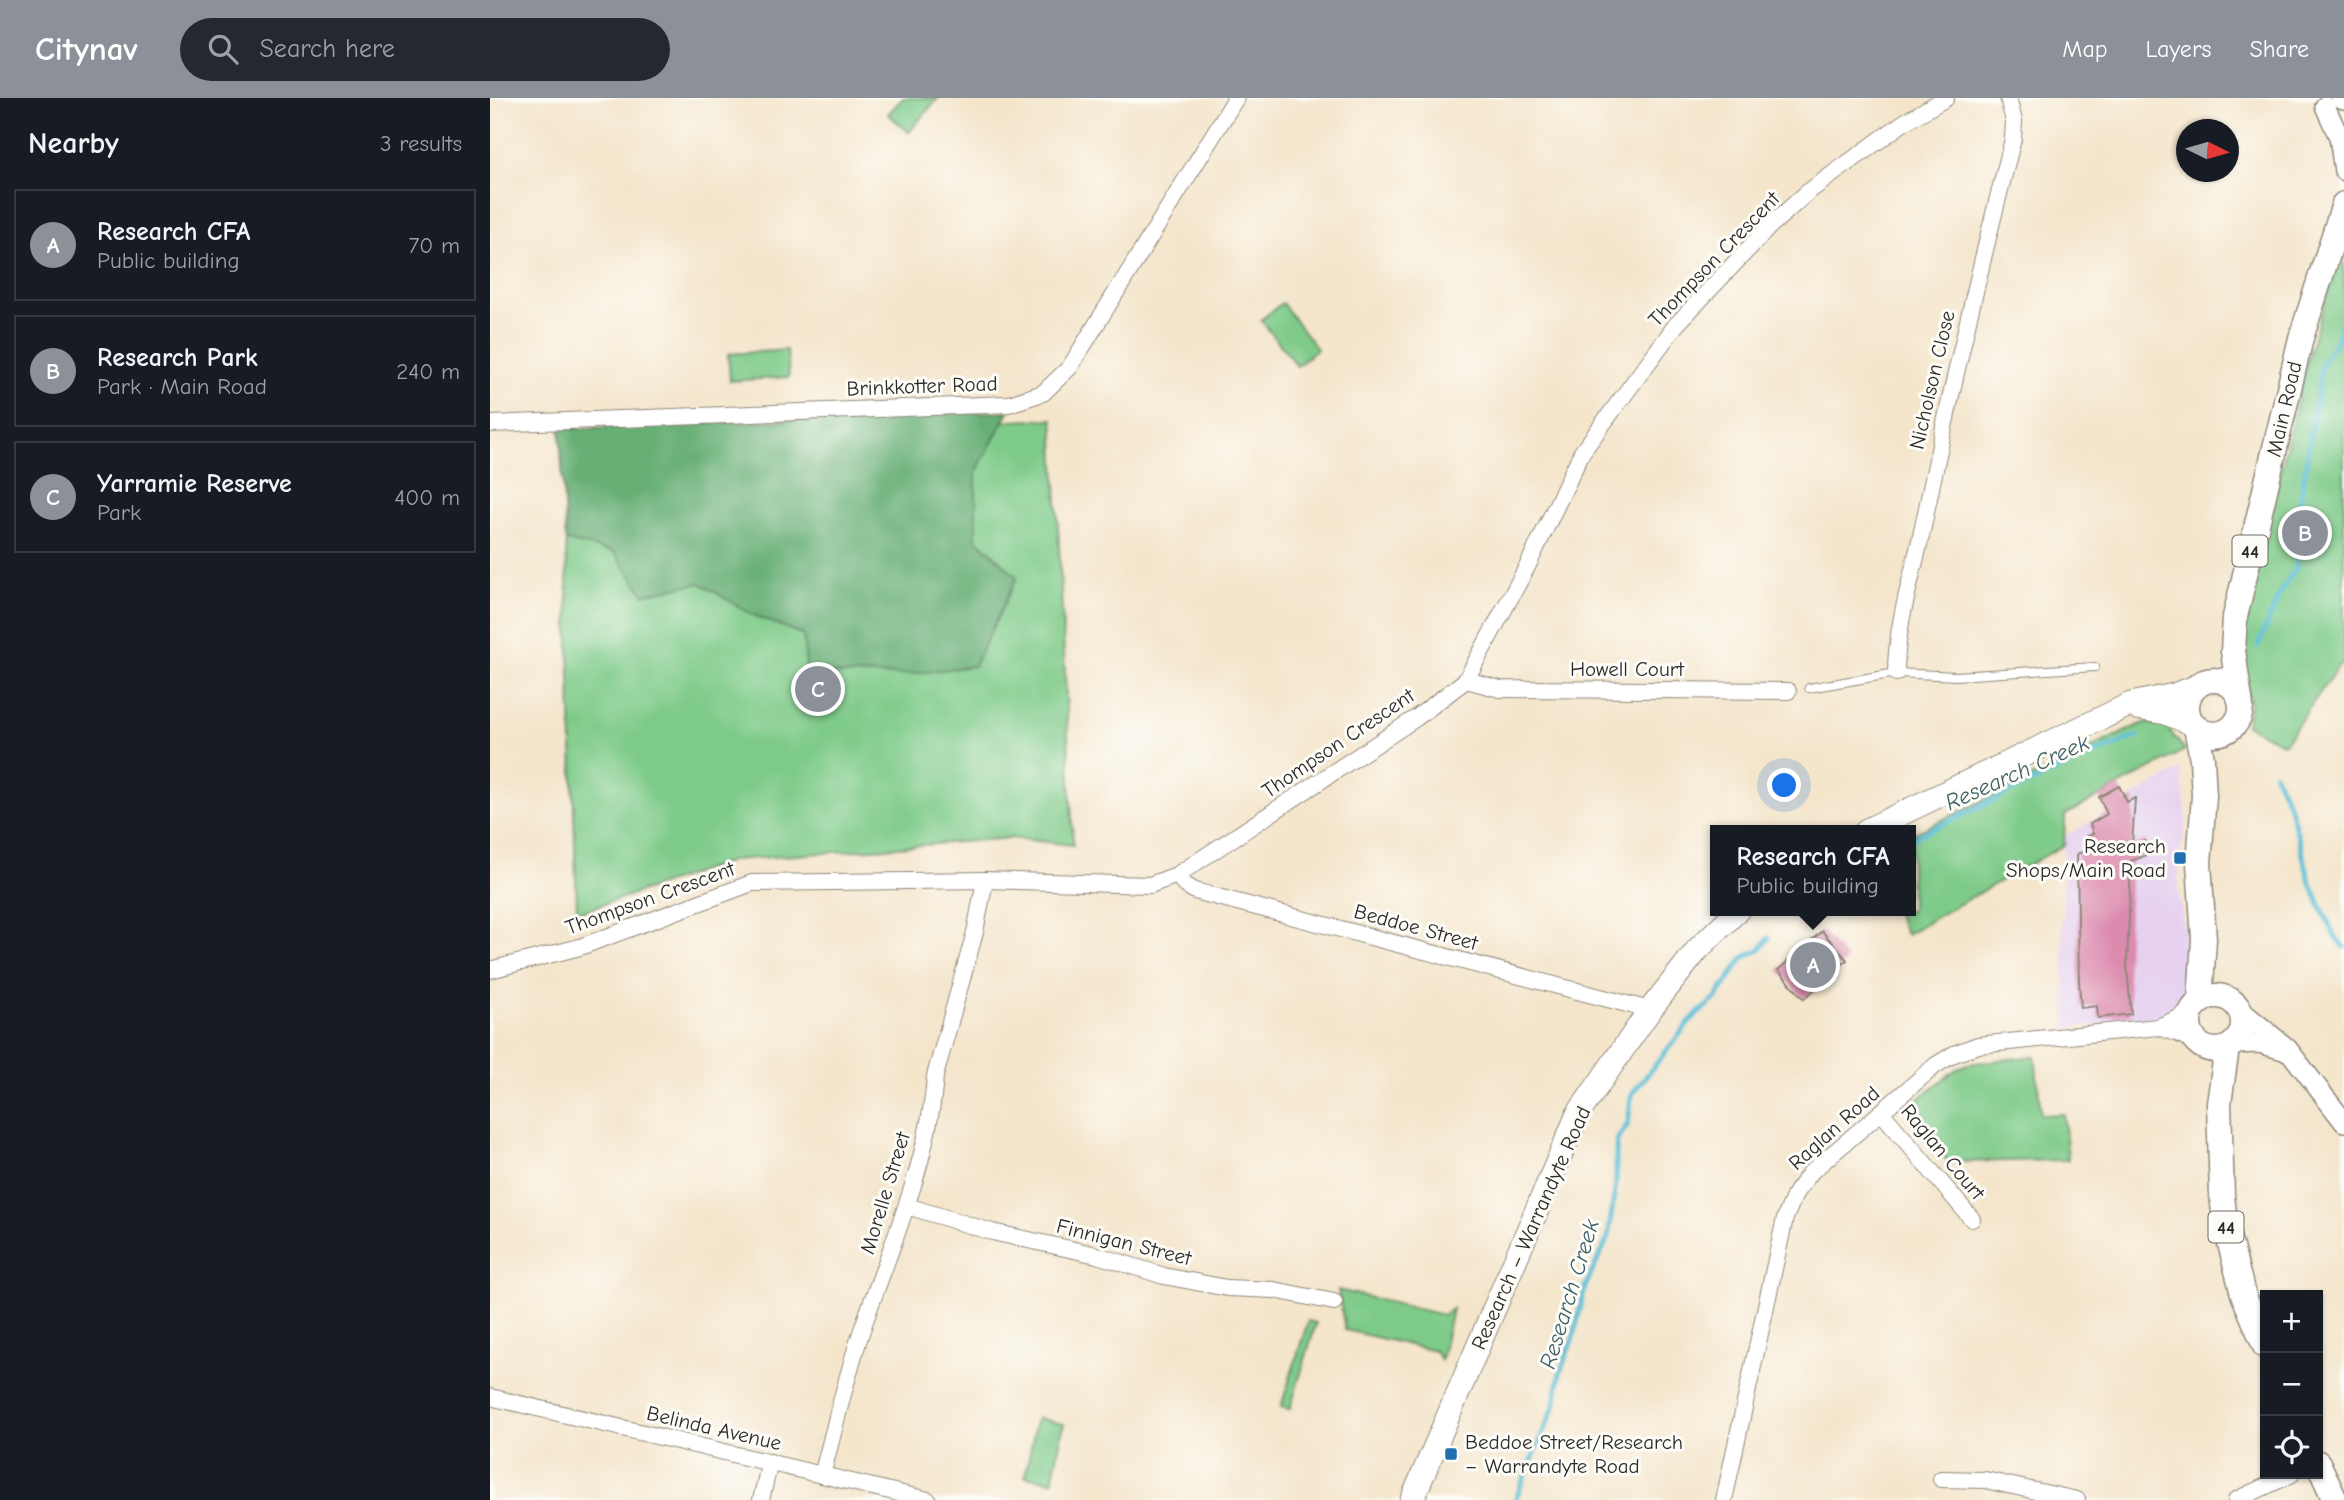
<!DOCTYPE html>
<html lang="en">
<head>
<meta charset="utf-8">
<style>
	body { margin:0; font-family:"Comic Neue",sans-serif; background:#242831; color:#f1f3f6 }
	.controls { position:absolute; right:21px; bottom:21px; display:grid; overflow:hidden; border-radius:0px; box-shadow:0 2px 5px #0004 }
	.controls button { width:63px; height:63px; display:grid; place-items:center; padding:0; border:0; border-bottom:2px solid #363941; background:#171b24; color:#f1f3f6; font:35px sans-serif }
	.compass { position:absolute; left:1686px; top:21px; width:63px; height:63px; border-radius:50%; background:#171b24; box-shadow:0 2px 5px #0004; rotate:95deg }
	.you { position:absolute; left:1295px; top:688px; width:24px; height:24px; margin:-18px; border:5px solid #fff; border-radius:50%; background:#1a73e8; box-shadow:0 0 0 10px #1a73e833 }
	.badge { display:grid; place-items:center; width:46px; height:46px; border-radius:50%; background:#8c9099; color:#fff; font-size:23px; font-weight:700 }
	.pin { position:absolute; translate:-50% -50%; border:4px solid #fff; box-shadow:0 2px 7px #0006 }
	.popup { position:absolute; left:1220px; top:727px; width:206px; height:91px; box-sizing:border-box; display:grid; place-content:center; border-radius:0px; background:#171b24; filter:drop-shadow(0 2px 5px #0005); font-size:23px; white-space:nowrap; color:#9ea1a6 }
	.popup b { font-size:26px; color:#f1f3f6 }
	.popup::after { content:''; position:absolute; left:50%; top:100%; margin-left:-14px; border:14px solid transparent; border-top-color:#171b24 }
	.list { margin:0; padding:0; list-style:none }
	h2 { display:flex; justify-content:space-between; align-items:center; height:91px; margin:0; padding:0 28px; font-size:30px }
	h2 small { font-size:23px; font-weight:400; color:#9ea1a6 }
	.list li { display:grid; grid-template-columns:46px 1fr auto; gap:21px; align-items:center; box-sizing:border-box; height:112px; margin:0 14px 14px; padding:0 14px; border:2px solid #363941; border-radius:0px }
	.list b { display:block; font-size:26px; white-space:nowrap }
	.list p { margin:0; font-size:23px; white-space:nowrap; color:#9ea1a6 }
	.list em { font-size:23px; font-style:normal; color:#9ea1a6 }
	.icon { flex:none; width:38px; height:38px; fill:none; stroke:currentColor; stroke-width:2; stroke-linecap:round; stroke-linejoin:round }
	.map { position:relative; flex:none; width:1854px; height:1402px; overflow:hidden }
	header { display:flex; align-items:center; gap:42px; box-sizing:border-box; height:98px; padding:0 35px; background:#8c9099; color:#fff }
	header strong { font-size:33px }
	nav { display:flex; gap:38px; margin-inline-start:auto; font-size:24px }
	.search { width:490px; height:63px; background:#242831; display:flex; align-items:center; gap:18px; box-sizing:border-box; padding:0 24px; border-radius:38px; color:#9ea1a6; font-size:26px }
	main { display:flex }
	aside { flex:1; background:#171b24 }
	.map>svg:first-child { display:block }
	.built { fill:#e6d2f0 }
	.green { fill:#7ecb89; stroke:#547b5a; stroke-width:2 }
	.forest { fill:#66af75; stroke:#486d50; stroke-width:2 }
	.lines { fill:none; stroke-linecap:round; stroke-linejoin:round }
	.stream { stroke:#58bdd6; stroke-width:5 }
	.building { fill:#dc8aae }
	.service-casing { stroke:#90887b; stroke-width:10 }
	.minor-casing { stroke:#90887b; stroke-width:18 }
	.tertiary-casing { stroke:#90887b; stroke-width:22 }
	.secondary-casing { stroke:#90887b; stroke-width:25 }
	.primary-casing { stroke:#90887b; stroke-width:27 }
	.service { stroke:#fff; stroke-width:8 }
	.minor { stroke:#fff; stroke-width:16 }
	.tertiary { stroke:#fff; stroke-width:19 }
	.secondary { stroke:#fff; stroke-width:23 }
	.primary { stroke:#fff; stroke-width:24 }
	.poi-dot { fill:#1f6fb2; stroke:#fdfcf7; stroke-width:2.5 }
	.labels { text-anchor:middle; stroke-width:6; stroke-linejoin:round; paint-order:stroke }
	.shield { fill:#fdfcf7; stroke:#6a6a68; stroke-width:2 }
	.shield-label { font-size:19px; font-weight:bold; fill:#2b2b2b }
	.street-label { font-size:21px; fill:#2b2b2b; stroke:#fdfcf7 }
	.poi-label { font-size:21px; fill:#2b2b2b; stroke:#fdfcf7; text-anchor:end }
	.water-label { font-size:23px; font-style:italic; fill:#3b5e67; stroke:#fdfcf7 }
</style>
</head>
<body>
<header>
<strong>Citynav</strong>
<div class="search"><svg class="icon" aria-label="search" viewBox="0 0 24 24"><circle cx="10" cy="10" r="6"/><path d="M15 15l6 6"/></svg>Search here</div>
<nav><a>Map</a><a>Layers</a><a>Share</a></nav>
</header>
<main>
<aside>
<h2>Nearby<small>3 results</small></h2>
<ul class="list">
<li><span class="badge">A</span><div><b>Research CFA</b><p>Public building</p></div><em>70 m</em></li>
<li><span class="badge">B</span><div><b>Research Park</b><p>Park · Main Road</p></div><em>240 m</em></li>
<li><span class="badge">C</span><div><b>Yarramie Reserve</b><p>Park</p></div><em>400 m</em></li>
</ul>
</aside>
<div class="map">
<svg width="1854" height="1402" viewBox="0 0 1854 1402">
	<rect width="100%" height="100%" fill="#fdfcf7"/>
	<filter id="ink" filterUnits="userSpaceOnUse"><feTurbulence type="fractalNoise" baseFrequency=".0143" numOctaves="2"/><feDisplacementMap in="SourceGraphic" scale="14" xChannelSelector="R" yChannelSelector="G"/><feConvolveMatrix kernelMatrix="1 2 1 2 8 2 1 2 1" color-interpolation-filters="sRGB"/></filter>
	<filter id="wash" filterUnits="userSpaceOnUse"><feTurbulence type="fractalNoise" baseFrequency=".00686" numOctaves="4" result="noise"/><feDisplacementMap in="SourceGraphic" scale="28" xChannelSelector="R" yChannelSelector="G"/><feGaussianBlur stdDeviation="1.57" result="paint"/><feColorMatrix in="noise" values="0 0 0 0 0 0 0 0 0 0 0 0 0 0 0 0 0 1.4 0 .05"/><feComposite in="paint" operator="in"/></filter>
	<g filter="url(#wash)">
		<rect width="100%" height="100%" fill="#f4e5cb"/>
		<!-- built -->
		<path class="built" d="M 1691,671 L 1697,723 L 1689,760 L 1688,792 L 1698,848 L 1696,896 L 1681,918 L 1576,930 L 1572,832 L 1574,739 Z"/>
		<!-- green -->
		<g class="green">
			<path d="M 413,0 L 448,0 L 419,34 L 398,16 Z"/>
			<path d="M 1854,141 L 1854,566 L 1850,566 L 1794,646 L 1756,627 L 1760,606 L 1751,544 L 1816,264 Z"/>
			<path d="M 792,205 L 827,251 L 807,268 L 771,222 Z"/>
			<path d="M 297,252 L 299,279 L 240,283 L 238,256 Z"/>
			<path d="M 563,321 L 583,747 L 521,740 L 244,762 L 87,815 L 73,346 Z"/>
			<path d="M 1659,625 L 1675,628 L 1695,652 L 1575,717 L 1574,747 L 1416,836 L 1405,813 L 1421,813 L 1421,737 L 1649,627 Z"/>
			<path d="M 1545,958 L 1551,1017 L 1574,1016 L 1578,1062 L 1458,1064 L 1424,1023 L 1426,1003 L 1465,972 L 1477,966 Z"/>
			<path d="M 848,1192 L 953,1217 L 962,1211 L 951,1262 L 945,1253 L 855,1232 Z"/>
			<path d="M 818,1223 L 826,1225 L 800,1311 L 791,1309 Z"/>
			<path d="M 547,1320 L 574,1326 L 562,1383 L 535,1378 Z"/>
		</g>
		<!-- forest -->
		<path class="forest" d="M 519,313 L 486,374 L 486,440 L 527,479 L 484,568 L 410,577 L 317,576 L 313,537 L 263,517 L 210,485 L 154,496 L 124,454 L 76,443 L 70,331 Z"/>
		<g class="lines">
			<!-- stream -->
			<g class="stream">
				<path d="M 1768,548 L 1791,493 L 1807,468 L 1805,444 L 1809,409 L 1831,271 L 1835,260 L 1847,241 L 1854,216"/>
				<path d="M 1784,675 L 1800,709 L 1820,784 L 1844,837 L 1854,849"/>
				<path d="M 1421,741 L 1595,659 L 1648,638"/>
				<path d="M 1025,1402 L 1064,1309 L 1070,1275 L 1084,1237 L 1095,1189 L 1118,1140 L 1126,1085 L 1126,1050 L 1127,1042 L 1138,1026 L 1141,1000 L 1144,993 L 1203,920 L 1226,900 L 1253,860 L 1269,852 L 1279,840"/>
			</g>
		</g>
		<g id="blocks">
			<!-- building -->
			<g class="building">
				<path d="M 1629,688 L 1637,704 L 1645,700 L 1642,747 L 1655,743 L 1660,756 L 1641,763 L 1637,867 L 1641,916 L 1608,920 L 1607,908 L 1591,910 L 1589,884 L 1587,756 L 1602,750 L 1597,738 L 1603,736 L 1600,726 L 1617,716 L 1609,699 Z"/>
				<path d="M 1332,833 L 1357,862 L 1314,901 L 1288,872 Z"/>
			</g>
		</g>
	</g>
	<g filter="url(#ink)">
		<use href="#blocks" fill-opacity="0" stroke="#90887b" stroke-width="2"/>
		<g class="lines">
			<!-- service casing -->
			<g class="service-casing">
				<path id="service" d="M 1319,590 L 1406,575 L 1466,578 L 1605,569"/>
			</g>
			<!-- minor casing -->
			<g class="minor-casing">
				<g id="minor">
					<path d="M 0,326 L 519,306 L 553,295 L 580,269 L 746,0"/>
					<path d="M 1406,575 C 1406,523 1424,475 1434,424 C 1460,296 1490,168 1523,41 L 1524,23 L 1518,0"/>
					<path d="M 976,582 L 1010,591 L 1298,593"/>
					<path d="M 687,777 L 695,787 L 705,793 L 1160,912"/>
					<path d="M 0,872 L 90,849 L 262,785 L 495,782 L 660,787 L 687,777 L 926,620 L 976,582 L 1038,467 L 1092,354 L 1186,227 L 1280,128 L 1318,94 L 1413,25 L 1456,0"/>
					<path d="M 1668,929 L 1687,935 L 1706,944"/>
					<path d="M 1392,1015 L 1482,1121"/>
					<path d="M 417,1108 L 502,1134 L 607,1157 L 674,1178 L 737,1190 L 784,1192 L 844,1204"/>
					<path d="M 0,1299 L 438,1402"/>
					<path d="M 332,1377 C 346,1326 357,1273 375,1223 C 403,1142 439,1064 445,978 L 485,834 L 495,782"/>
					<path d="M 1451,1381 L 1495,1382 L 1587,1402"/>
					<path d="M 271,1402 L 280,1364"/>
					<path d="M 1234,1402 L 1295,1120 L 1306,1094 L 1321,1074 L 1446,967 L 1464,956 L 1488,947 L 1668,929 L 1689,920 L 1706,907"/>
					<path d="M 1746,1402 L 1802,1376"/>
				</g>
			</g>
			<!-- tertiary casing -->
			<g class="tertiary-casing">
				<g id="tertiary">
					<path d="M 1851,0 L 1854,1"/>
					<path d="M 1835,8 L 1849,39 L 1854,73"/>
					<path d="M 1749,911 L 1797,950 L 1854,1024"/>
					<path d="M 1743,946 L 1769,945 L 1793,952"/>
				</g>
			</g>
			<!-- secondary casing -->
			<g class="secondary-casing">
				<g id="secondary">
					<path d="M 1647,610 L 1676,615 L 1705,627"/>
					<path d="M 1377,732 L 1641,606 L 1684,597 L 1708,588"/>
					<path d="M 922,1402 L 1088,1016 L 1160,912 L 1208,851 L 1247,813"/>
				</g>
			</g>
			<!-- primary casing -->
			<g class="primary-casing">
				<g id="primary">
					<circle cx="1724" cy="609" r="27"/>
					<path d="M 1750,602 L 1743,553 L 1745,519 L 1811,240 L 1854,106"/>
					<path d="M 1706,629 L 1712,661 L 1714,698 L 1709,765 L 1714,841 L 1710,904"/>
					<circle cx="1726" cy="925" r="27"/>
					<path d="M 1737,950 L 1729,1005 L 1732,1098 L 1736,1130 L 1753,1196 L 1775,1248"/>
					<path d="M 1828,1365 L 1845,1402"/>
				</g>
			</g>
			<!-- service -->
			<use href="#service" class="service"/>
			<!-- minor -->
			<use href="#minor" class="minor"/>
			<!-- tertiary -->
			<use href="#tertiary" class="tertiary"/>
			<!-- secondary -->
			<use href="#secondary" class="secondary"/>
			<!-- primary -->
			<use href="#primary" class="primary"/>
		</g>
	</g>
	<!-- markers -->
	<g class="poi-dot">
		<rect x="1683" y="753" width="14" height="14" rx="3.5"/>
		<rect x="954" y="1349" width="14" height="14" rx="3.5"/>
	</g>
	<g class="labels">
		<!-- shield labels -->
		<g class="shield">
			<rect x="1742.5" y="437.5" width="35" height="31" rx="5"/>
			<rect x="1718.5" y="1113.5" width="35" height="31" rx="5"/>
		</g>
		<g class="shield-label">
			<text x="1760" y="460">44</text>
			<text x="1736" y="1136">44</text>
		</g>
		<!-- street labels -->
		<g class="street-label">
			<text transform="translate(1224 161) rotate(-46)" y="7">Thompson Crescent</text>
			<text transform="translate(1442 282) rotate(-77)" y="7">Nicholson Close</text>
			<text transform="translate(432 288) rotate(-2)" y="7">Brinkkotter Road</text>
			<text transform="translate(1794 311) rotate(-77)" y="7">Main Road</text>
			<text x="1137" y="578">Howell Court</text>
			<text transform="translate(848 645) rotate(-34)" y="7">Thompson Crescent</text>
			<text transform="translate(160 800) rotate(-20)" y="7">Thompson Crescent</text>
			<text transform="translate(926 829) rotate(15)" y="7">Beddoe Street</text>
			<text transform="translate(1344 1030) rotate(-42)" y="7">Raglan Road</text>
			<text transform="translate(1453 1054) rotate(50)" y="7">Raglan Court</text>
			<text transform="translate(395 1095) rotate(-73)" y="7">Morelle Street</text>
			<text transform="translate(1041 1130) rotate(-66)" y="7">Research – Warrandyte Road</text>
			<text transform="translate(634 1144) rotate(14)" y="7">Finnigan Street</text>
			<text transform="translate(224 1330) rotate(13)" y="7">Belinda Avenue</text>
		</g>
		<!-- poi labels -->
		<g class="poi-label">
			<text x="1676" y="755">Research<tspan x="1676" dy="24">Shops/Main Road</tspan></text>
			<text x="975" y="1351" text-anchor="start">Beddoe Street/Research<tspan x="975" dy="24">– Warrandyte Road</tspan></text>
		</g>
		<!-- water labels -->
		<g class="water-label">
			<text transform="translate(1527 674) rotate(-24)" y="8">Research Creek</text>
			<text transform="translate(1079 1196) rotate(-73)" y="8">Research Creek</text>
		</g>
	</g>
</svg>
<div class="controls">
<button>+</button>
<button>−</button>
<button><svg class="icon" aria-label="locate" viewBox="0 0 24 24"><circle cx="12" cy="12" r="6"/><path d="M12 2v4M12 18v4M2 12h4M18 12h4"/></svg></button>
</div>
<svg class="compass" viewBox="-18 -18 36 36"><path d="M0-13l5 13h-10z" fill="#e53935"/><path d="M0 13l5-13h-10z" fill="#9ea1a6"/></svg>
<div class="you"></div>
<div class="pin badge" style="left:1323px;top:867px">A</div>
<div class="popup"><b>Research CFA</b>Public building</div>
<div class="pin badge" style="left:1815px;top:435px">B</div>
<div class="pin badge" style="left:328px;top:591px">C</div>
</div>
</main>
</body>
</html>
